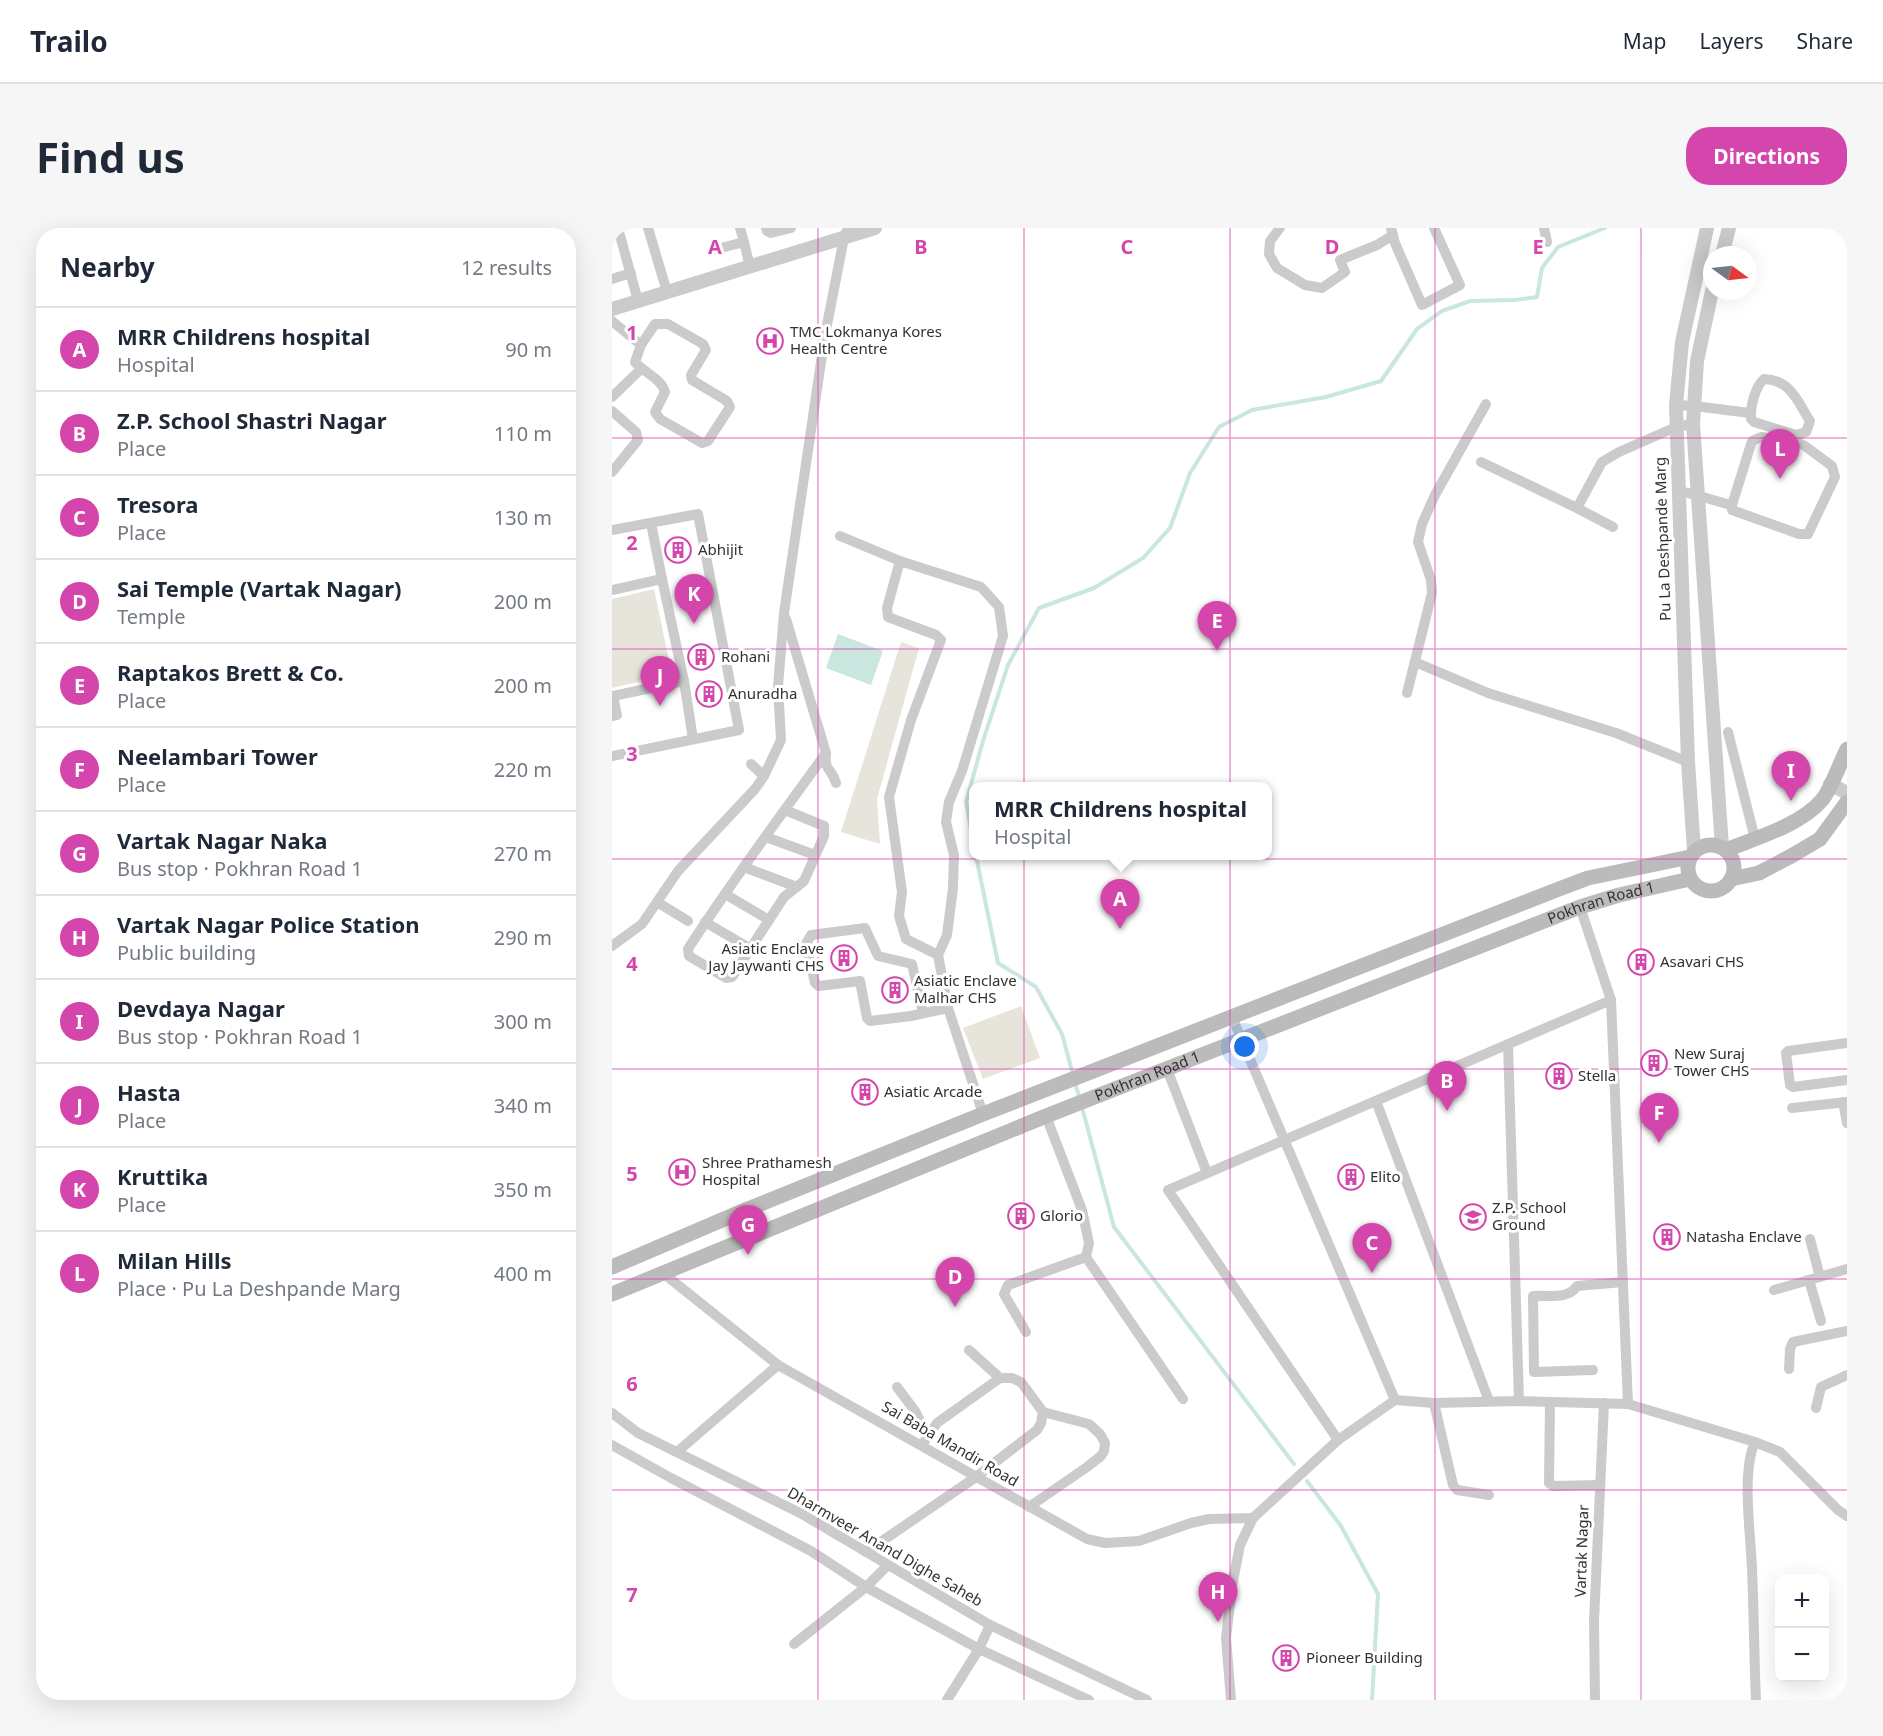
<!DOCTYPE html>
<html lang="en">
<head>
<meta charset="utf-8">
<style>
	body { margin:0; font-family:"Noto Sans",sans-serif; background:#f6f6f7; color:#1f2937 }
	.controls { position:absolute; right:18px; bottom:18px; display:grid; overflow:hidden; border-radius:12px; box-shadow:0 6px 24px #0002 }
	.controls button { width:54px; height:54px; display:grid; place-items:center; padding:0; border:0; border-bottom:2px solid #e0e1e3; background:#fff; color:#1f2937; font:30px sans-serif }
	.compass { position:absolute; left:1091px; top:18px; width:54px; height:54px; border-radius:50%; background:#fff; box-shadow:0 6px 24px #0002; rotate:105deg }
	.you { position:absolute; left:633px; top:819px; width:21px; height:21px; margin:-15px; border:4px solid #fff; border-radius:50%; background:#1a73e8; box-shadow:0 0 0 9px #1a73e833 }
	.badge { display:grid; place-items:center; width:39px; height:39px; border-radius:50%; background:#d546ac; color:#fff; font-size:20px; font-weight:700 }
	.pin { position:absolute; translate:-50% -50px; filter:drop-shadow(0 2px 3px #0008) }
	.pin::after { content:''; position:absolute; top:32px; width:21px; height:18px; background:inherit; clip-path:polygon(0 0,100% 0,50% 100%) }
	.popup { position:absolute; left:357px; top:554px; width:303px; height:78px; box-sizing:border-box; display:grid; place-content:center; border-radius:12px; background:#fff; filter:drop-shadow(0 2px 4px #0005); font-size:20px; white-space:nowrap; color:#747a83 }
	.popup b { font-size:22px; color:#1f2937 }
	.popup::after { content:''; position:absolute; left:50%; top:100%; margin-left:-12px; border:12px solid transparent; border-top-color:#fff }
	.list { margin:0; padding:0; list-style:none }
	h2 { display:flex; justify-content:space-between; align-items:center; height:78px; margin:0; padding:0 24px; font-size:26px }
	h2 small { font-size:20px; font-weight:400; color:#747a83 }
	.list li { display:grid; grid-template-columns:39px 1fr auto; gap:18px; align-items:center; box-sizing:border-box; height:84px; padding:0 24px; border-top:2px solid #e0e1e3 }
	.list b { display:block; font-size:22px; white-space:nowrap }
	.list p { margin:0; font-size:20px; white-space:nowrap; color:#747a83 }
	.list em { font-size:20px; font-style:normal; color:#747a83 }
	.map { position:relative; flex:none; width:1235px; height:1472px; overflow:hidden; border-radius:24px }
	header { display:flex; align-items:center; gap:36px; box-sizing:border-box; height:84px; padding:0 30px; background:#fff; border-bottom:2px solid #e0e1e3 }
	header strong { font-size:28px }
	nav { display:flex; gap:33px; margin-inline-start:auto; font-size:21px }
	.intro { display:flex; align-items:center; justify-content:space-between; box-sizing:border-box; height:144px; padding:0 36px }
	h1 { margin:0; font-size:42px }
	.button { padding:15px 27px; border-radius:24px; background:#d546ac; color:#fff; font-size:21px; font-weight:700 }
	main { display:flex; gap:36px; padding:0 36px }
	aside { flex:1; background:#fff; border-radius:24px; box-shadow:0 6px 24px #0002 }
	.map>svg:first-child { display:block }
	.green { fill:#e7e5db }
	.water { fill:#c9e6df }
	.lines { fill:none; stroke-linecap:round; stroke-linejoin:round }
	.stream { stroke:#c9e6df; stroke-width:4 }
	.minor { stroke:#cbcbcb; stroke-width:10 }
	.tertiary { stroke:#cbcbcb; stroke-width:14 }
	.secondary { stroke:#bbb; stroke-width:15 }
	.grid { fill:none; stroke:#d546ac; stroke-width:1.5; stroke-opacity:0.55 }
	.labels { text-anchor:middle; stroke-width:6; stroke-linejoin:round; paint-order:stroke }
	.poi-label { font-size:15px; fill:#313131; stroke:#fff; text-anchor:start }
	.street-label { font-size:15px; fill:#313131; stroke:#fff }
	.grid-label { font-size:20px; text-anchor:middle; font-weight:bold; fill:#d546ac; stroke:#fff; stroke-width:6; stroke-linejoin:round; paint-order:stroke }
</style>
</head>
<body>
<header>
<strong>Trailo</strong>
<nav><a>Map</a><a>Layers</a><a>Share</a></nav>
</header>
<div class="intro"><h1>Find us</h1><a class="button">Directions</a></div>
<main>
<aside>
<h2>Nearby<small>12 results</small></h2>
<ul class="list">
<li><span class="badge">A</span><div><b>MRR Childrens hospital</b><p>Hospital</p></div><em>90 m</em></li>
<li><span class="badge">B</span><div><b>Z.P. School Shastri Nagar</b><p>Place</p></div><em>110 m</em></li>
<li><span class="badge">C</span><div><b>Tresora</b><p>Place</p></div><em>130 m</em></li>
<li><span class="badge">D</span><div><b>Sai Temple (Vartak Nagar)</b><p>Temple</p></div><em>200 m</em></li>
<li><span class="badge">E</span><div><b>Raptakos Brett &amp; Co.</b><p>Place</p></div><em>200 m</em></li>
<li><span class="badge">F</span><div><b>Neelambari Tower</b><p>Place</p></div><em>220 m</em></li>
<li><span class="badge">G</span><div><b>Vartak Nagar Naka</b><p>Bus stop · Pokhran Road 1</p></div><em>270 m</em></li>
<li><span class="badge">H</span><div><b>Vartak Nagar Police Station</b><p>Public building</p></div><em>290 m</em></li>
<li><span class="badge">I</span><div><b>Devdaya Nagar</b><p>Bus stop · Pokhran Road 1</p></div><em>300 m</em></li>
<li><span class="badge">J</span><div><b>Hasta</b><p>Place</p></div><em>340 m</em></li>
<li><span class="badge">K</span><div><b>Kruttika</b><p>Place</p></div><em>350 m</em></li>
<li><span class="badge">L</span><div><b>Milan Hills</b><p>Place · Pu La Deshpande Marg</p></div><em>400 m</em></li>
</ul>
</aside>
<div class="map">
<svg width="1235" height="1472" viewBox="0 0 1235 1472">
	<rect width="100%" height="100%" fill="#fff"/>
	<!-- green -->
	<g class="green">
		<path d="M 42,361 L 60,446 L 0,460 L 0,371 Z"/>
		<path d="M 289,414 L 307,420 L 265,571 L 268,616 L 229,604 Z"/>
		<path d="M 409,778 L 428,830 L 371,851 L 351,800 Z"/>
	</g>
	<!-- water -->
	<path class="water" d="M 226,406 L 271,423 L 259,457 L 214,440 Z"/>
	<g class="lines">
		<!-- stream -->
		<g class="stream">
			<path d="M 361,613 L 354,574 L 371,513 L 396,437 L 427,380 L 482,360 L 531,330 L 558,300 L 578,245 L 607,199 L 640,182 L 714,169 L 769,153 L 805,101 L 830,83 L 858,73 L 903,72 L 925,69 L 930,40 L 946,19 L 993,0"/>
			<path d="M 364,628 L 386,735 L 424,759 L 450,806 L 460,843"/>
			<path d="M 464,859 L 467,868"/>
			<path d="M 471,883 L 502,999 L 682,1236"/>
			<path d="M 695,1253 L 729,1298 L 766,1366 L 760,1472"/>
		</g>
		<!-- minor -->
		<g class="minor">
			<path d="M 6,0 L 26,73"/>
			<path d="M 36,0 L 55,64"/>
			<path d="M 154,0 L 155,3 L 159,5 L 179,0"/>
			<path d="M 668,0 L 658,13 L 657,26 L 665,40 L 693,57 L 710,60 L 733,44 L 728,32 L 765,17 L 781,7"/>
			<path d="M 779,0 L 783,15 L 810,77 L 848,57 L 822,0"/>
			<path d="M 932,0 L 935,14"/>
			<path d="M 132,14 L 138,39"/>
			<path d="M 101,22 L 132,14 L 128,0"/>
			<path d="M 0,51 L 19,45"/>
			<path d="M 0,93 L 29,117"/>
			<path d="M 43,96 L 56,96 L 91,116 L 94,122 L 79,147 L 80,152 L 115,173 L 118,179 L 96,213 L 90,215 L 48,191 L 43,184 L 53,164 C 49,150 32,145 23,134 L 29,117 Z"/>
			<path d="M 1152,151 C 1179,152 1185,173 1198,193 L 1194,204 L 1184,207 L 1142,194 L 1139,191 C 1138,179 1143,159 1152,151 Z"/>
			<path d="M 0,169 L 29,141"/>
			<path d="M 1064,177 L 1082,178 L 1138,185"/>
			<path d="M 0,183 L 24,204 L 26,212 L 0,244"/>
			<path d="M 1149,209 L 1186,214 L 1193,218 L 1220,238 L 1223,249 L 1196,306 L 1187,306 L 1120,282 L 1120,277 L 1140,213 Z"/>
			<path d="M 869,234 L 965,280 L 990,234 L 1007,224 L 1064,199 L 1081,196"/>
			<path d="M 1066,263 C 1085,266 1102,273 1120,277"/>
			<path d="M 965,280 L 1001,299"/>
			<path d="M 39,295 L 50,351"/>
			<path d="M 0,302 L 86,286 L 127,502 L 0,528"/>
			<path d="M 228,308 L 288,333 L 369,359 L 387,379 L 391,408 L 350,543 L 337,574 L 334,594 L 342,627 L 341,660 L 335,707 L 326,727"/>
			<path d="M 288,333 L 275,380 L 276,389 L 324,407 L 329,412 L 299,492 L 277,569 L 290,664 L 287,688 L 294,711 L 326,727 L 336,780 L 371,886"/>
			<path d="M 0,362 L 50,351 L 72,453 L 1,468 L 5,487 L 0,488"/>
			<path d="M 174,391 L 214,525 C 212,544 220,540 224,555"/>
			<path d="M 803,434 L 876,465 L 1004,505 L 1076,534"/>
			<path d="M 72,453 L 81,511"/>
			<path d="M 795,465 L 820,365 L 819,352 L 806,314 L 810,296 L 823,267 L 874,176"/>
			<path d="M 1116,504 L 1143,611"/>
			<path d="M 139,536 L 152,548"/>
			<path d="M 173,582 L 212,598 L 212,608 L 192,653 L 172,669 L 120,749 L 114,750 L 77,728 L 76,721 C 119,654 167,590 214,525"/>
			<path d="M 154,609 L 203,627"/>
			<path d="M 132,639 L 185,659"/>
			<path d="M 113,666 L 157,692"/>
			<path d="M 45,674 L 76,693"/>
			<path d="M 968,679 L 999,772 L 1016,1176"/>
			<path d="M 93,694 L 139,721"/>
			<path d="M 0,718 L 30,696 L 66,643 L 143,561 L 152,548 L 169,512 L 166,458 L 172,385 L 213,107 L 232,10 L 236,0"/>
			<path d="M 999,772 L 556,962 L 726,1212 L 783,1172 L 822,1175 L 907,1173 L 1016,1176 L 1143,1214 L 1168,1224 L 1226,1282 L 1235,1288"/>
			<path d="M 311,785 L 300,736 L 266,728 L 253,700 L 199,707 L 194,716 L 203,755 L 207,758 L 248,753 L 255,790 L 258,793 L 299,788 L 336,780"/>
			<path d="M 620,789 L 783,1172"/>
			<path d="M 1235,815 L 1176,823 L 1174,825 L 1178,857 L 1181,859 L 1235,852"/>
			<path d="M 896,816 L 907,1173"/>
			<path d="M 555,841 L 595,945"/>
			<path d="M 764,873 L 877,1173"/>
			<path d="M 1231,874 L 1235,895"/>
			<path d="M 1180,880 L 1235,874"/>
			<path d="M 434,888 L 470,982 L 477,1015 L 474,1029 L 571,1171"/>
			<path d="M 131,983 L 140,1009"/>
			<path d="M 1198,1011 L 1208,1049"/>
			<path d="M 51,1045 L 166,1137 L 475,1311 L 493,1315 L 527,1313 L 579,1295 L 597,1291 L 641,1290"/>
			<path d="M 1197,1052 L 1209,1093"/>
			<path d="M 1162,1062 L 1235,1041"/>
			<path d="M 414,1104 L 392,1066 L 396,1057 L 474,1029"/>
			<path d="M 357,1122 L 388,1150"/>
			<path d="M 1177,1141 L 1178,1121 L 1181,1114 L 1235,1103"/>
			<path d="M 981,1142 L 922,1144 L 921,1068 C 936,1067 956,1072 965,1058 L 1011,1054"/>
			<path d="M 285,1159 L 303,1183 L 315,1207"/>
			<path d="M 938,1174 L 937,1255 L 941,1258 L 988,1257"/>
			<path d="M 822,1175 L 841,1257 L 845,1262 L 877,1267"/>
			<path d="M 1204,1180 L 1209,1159 L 1235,1147"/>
			<path d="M 0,1185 L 26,1205 L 190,1286 L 378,1397 L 535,1472"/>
			<path d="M 1143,1214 C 1129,1244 1139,1307 1140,1342 C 1142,1385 1142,1429 1144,1472"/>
			<path d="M 0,1217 L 59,1250 L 199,1323 L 254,1359 L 367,1421 L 477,1472"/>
			<path d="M 65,1224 L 166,1137"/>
			<path d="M 417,1279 L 475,1239 L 489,1228 L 492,1223 L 493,1215 L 488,1206 L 477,1196 L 431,1184"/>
			<path d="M 254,1324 L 364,1249 L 425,1202 L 429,1195 L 431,1184 L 409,1154 L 400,1150 L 388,1150 L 325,1195 L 310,1217"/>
			<path d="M 182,1416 L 254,1359 L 276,1337"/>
			<path d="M 335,1472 L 367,1421 L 378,1397"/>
			<path d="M 619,1472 L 614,1410 L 620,1358 L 628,1317 L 641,1290 L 726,1212"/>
			<path d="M 983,1472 L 982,1393 L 992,1175"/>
		</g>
		<!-- tertiary -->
		<g class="tertiary">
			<path d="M 1110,27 L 1117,0"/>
			<path d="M 1100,63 L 1085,133 L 1081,196 L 1110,619"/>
			<path d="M 0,81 L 263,0"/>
			<path d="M 1218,556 L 1235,565"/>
			<path d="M 1082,623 L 1076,534 L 1064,177 L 1070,114 L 1095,0"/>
		</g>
		<!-- secondary -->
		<g class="secondary">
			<circle cx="1099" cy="640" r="23"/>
			<path d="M 1114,622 C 1144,610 1189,597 1210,572 C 1218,563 1229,533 1235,521"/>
			<path d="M 1119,651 L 1147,645 L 1181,627 L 1208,611 L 1235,574"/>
			<path d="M 0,1039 L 131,983 L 371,886 L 947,661 L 976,650 L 1078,629"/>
			<path id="s1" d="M 0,1066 L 434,888 L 968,679 L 1007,667 L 1078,651"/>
		</g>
	</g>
	<!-- grid -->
	<path class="grid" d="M 206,0 L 206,1472M 412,0 L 412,1472M 618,0 L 618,1472M 823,0 L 823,1472M 1029,0 L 1029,1472M 0,210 L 1235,210M 0,421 L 1235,421M 0,631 L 1235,631M 0,841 L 1235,841M 0,1051 L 1235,1051M 0,1262 L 1235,1262"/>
	<!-- icons -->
	<defs>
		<g id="hospital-ring" transform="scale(1.35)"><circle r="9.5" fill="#fff" stroke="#d546ac" stroke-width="1.5"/><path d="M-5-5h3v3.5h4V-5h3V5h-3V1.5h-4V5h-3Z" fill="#d546ac"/></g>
		<g id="building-ring" transform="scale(1.35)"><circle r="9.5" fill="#fff" stroke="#d546ac" stroke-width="1.5"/><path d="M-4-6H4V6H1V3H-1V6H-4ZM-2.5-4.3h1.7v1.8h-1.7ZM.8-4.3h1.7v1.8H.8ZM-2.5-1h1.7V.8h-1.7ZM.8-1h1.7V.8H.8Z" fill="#d546ac"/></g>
		<g id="school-ring" transform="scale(1.35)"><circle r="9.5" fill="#fff" stroke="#d546ac" stroke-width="1.5"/><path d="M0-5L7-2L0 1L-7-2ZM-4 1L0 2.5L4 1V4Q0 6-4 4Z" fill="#d546ac"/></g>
	</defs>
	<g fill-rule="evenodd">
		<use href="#hospital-ring" x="158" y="113"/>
		<use href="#building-ring" x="66" y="322"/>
		<use href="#building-ring" x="89" y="429"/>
		<use href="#building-ring" x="97" y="466"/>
		<use href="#building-ring" x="232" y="730"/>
		<use href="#building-ring" x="1029" y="734"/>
		<use href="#building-ring" x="283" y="762"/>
		<use href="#building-ring" x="1042" y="835"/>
		<use href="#building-ring" x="947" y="848"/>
		<use href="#building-ring" x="253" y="864"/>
		<use href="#hospital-ring" x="70" y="944"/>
		<use href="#building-ring" x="739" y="949"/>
		<use href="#building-ring" x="409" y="988"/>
		<use href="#school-ring" x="861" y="989"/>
		<use href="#building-ring" x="1055" y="1009"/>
		<use href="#building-ring" x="674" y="1430"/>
	</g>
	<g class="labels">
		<!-- poi labels -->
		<g class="poi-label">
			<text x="178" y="109">TMC Lokmanya Kores<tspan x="178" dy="17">Health Centre</tspan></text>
			<text x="86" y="327">Abhijit</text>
			<text x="109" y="434">Rohani</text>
			<text x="116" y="471">Anuradha</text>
			<text x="212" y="726" text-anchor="end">Asiatic Enclave<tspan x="212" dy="17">Jay Jaywanti CHS</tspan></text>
			<text x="1048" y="739">Asavari CHS</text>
			<text x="302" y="758">Asiatic Enclave<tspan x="302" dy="17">Malhar CHS</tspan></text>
			<text x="1062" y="831">New Suraj<tspan x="1062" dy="17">Tower CHS</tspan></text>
			<text x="966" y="853">Stella</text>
			<text x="272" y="869">Asiatic Arcade</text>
			<text x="90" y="940">Shree Prathamesh<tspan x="90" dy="17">Hospital</tspan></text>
			<text x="758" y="954">Elito</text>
			<text x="880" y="985">Z.P. School<tspan x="880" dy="17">Ground</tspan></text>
			<text x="428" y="993">Glorio</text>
			<text x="1074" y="1014">Natasha Enclave</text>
			<text x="694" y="1435">Pioneer Building</text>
		</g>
		<!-- street labels -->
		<g class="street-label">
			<text transform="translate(1051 311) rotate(-92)" y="5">Pu La Deshpande Marg</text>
			<text dy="5" stroke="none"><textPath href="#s1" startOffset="1064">Pokhran Road 1</textPath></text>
			<text dy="5" stroke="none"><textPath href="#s1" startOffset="578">Pokhran Road 1</textPath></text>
			<text transform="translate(338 1216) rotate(30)" y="5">Sai Baba Mandir Road</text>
			<text transform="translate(273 1319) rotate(30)" y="5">Dharmveer Anand Dighe Saheb</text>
			<text transform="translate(970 1323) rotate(-88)" y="5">Vartak Nagar</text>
		</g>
	</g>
	<g class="grid-label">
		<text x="103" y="26">A</text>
		<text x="309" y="26">B</text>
		<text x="515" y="26">C</text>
		<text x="720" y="26">D</text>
		<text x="926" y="26">E</text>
		<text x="20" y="112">1</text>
		<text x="20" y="322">2</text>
		<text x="20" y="533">3</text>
		<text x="20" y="743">4</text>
		<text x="20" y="953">5</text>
		<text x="20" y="1163">6</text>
		<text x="20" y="1374">7</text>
	</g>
</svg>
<div class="controls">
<button>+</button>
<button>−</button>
</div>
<svg class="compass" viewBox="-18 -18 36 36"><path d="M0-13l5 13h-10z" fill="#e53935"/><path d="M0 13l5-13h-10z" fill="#747a83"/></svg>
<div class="you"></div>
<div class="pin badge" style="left:508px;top:701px">A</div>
<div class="popup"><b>MRR Childrens hospital</b>Hospital</div>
<div class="pin badge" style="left:835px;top:883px">B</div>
<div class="pin badge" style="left:760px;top:1045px">C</div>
<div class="pin badge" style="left:343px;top:1079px">D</div>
<div class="pin badge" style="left:605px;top:423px">E</div>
<div class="pin badge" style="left:1047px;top:915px">F</div>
<div class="pin badge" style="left:136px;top:1027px">G</div>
<div class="pin badge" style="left:606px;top:1394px">H</div>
<div class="pin badge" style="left:1179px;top:573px">I</div>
<div class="pin badge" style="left:48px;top:478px">J</div>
<div class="pin badge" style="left:82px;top:396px">K</div>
<div class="pin badge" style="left:1168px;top:251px">L</div>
</div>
</main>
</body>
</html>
